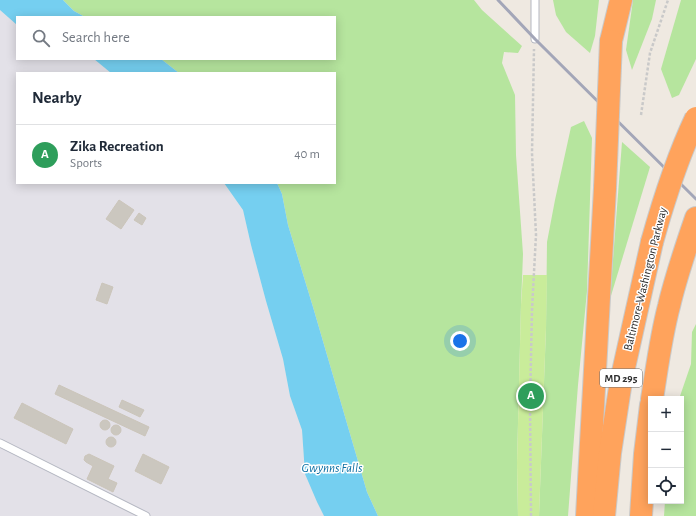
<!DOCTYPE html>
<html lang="en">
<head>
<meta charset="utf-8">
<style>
	body { margin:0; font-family:"Alegreya Sans",sans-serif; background:#f2f2f3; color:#1f2937 }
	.controls { position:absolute; right:12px; bottom:12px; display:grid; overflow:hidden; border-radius:0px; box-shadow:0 2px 10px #0003 }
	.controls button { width:36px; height:36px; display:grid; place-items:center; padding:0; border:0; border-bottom:1px solid #e0e1e3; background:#fff; color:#1f2937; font:20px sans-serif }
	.you { position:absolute; left:460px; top:341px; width:14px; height:14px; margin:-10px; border:3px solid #fff; border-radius:50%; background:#1a73e8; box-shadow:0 0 0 6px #1a73e833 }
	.badge { display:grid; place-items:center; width:26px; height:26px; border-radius:50%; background:#4264fb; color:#fff; font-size:13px; font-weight:700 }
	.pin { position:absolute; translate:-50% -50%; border:2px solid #fff; box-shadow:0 1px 4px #0006 }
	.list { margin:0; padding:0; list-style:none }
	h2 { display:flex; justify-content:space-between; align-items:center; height:52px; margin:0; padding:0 16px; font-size:17px }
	h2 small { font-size:13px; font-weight:400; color:#747a83 }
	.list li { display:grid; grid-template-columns:26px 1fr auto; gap:12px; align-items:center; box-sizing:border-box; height:60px; padding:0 16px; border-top:1px solid #e0e1e3 }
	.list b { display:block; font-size:15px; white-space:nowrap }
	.list p { margin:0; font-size:13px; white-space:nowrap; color:#747a83 }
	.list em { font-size:13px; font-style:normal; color:#747a83 }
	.icon { flex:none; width:22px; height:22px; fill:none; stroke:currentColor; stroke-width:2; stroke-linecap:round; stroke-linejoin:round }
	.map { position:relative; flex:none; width:696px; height:516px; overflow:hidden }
	.search { position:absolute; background:#fff; box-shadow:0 2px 10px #0003; left:16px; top:16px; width:320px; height:44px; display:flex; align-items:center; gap:10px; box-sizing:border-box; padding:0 14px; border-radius:0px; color:#747a83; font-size:15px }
	.panel { position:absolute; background:#fff; box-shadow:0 2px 10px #0003; left:16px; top:72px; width:320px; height:112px; border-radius:0px }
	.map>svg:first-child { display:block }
	.industrial { fill:#e3e1e8 }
	.green { fill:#b6e59e }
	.pitch { fill:#c9ec9a }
	.water { fill:#75cff0 }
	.building { fill:#cbc7bf; stroke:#cbc5ba }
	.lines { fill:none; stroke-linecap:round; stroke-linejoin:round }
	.lane-casing { stroke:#b4b7c1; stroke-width:9 }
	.highway-casing { stroke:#c9c9c9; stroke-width:24 }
	.path { stroke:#c9c9c9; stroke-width:2.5; stroke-dasharray:3 2; stroke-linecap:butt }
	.lane { stroke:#fff; stroke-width:7 }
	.highway { stroke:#ffa35c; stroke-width:22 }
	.rail { stroke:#a3a6b8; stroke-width:3 }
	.highway-bridge-casing { stroke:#c9c9c9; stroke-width:24; stroke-linecap:butt }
	.highway-bridge { stroke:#ffa35c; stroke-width:22 }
	.labels { text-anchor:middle; stroke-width:3; stroke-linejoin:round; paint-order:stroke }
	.shield { fill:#fff; stroke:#6d6d6d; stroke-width:1 }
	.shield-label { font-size:11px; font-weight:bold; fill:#2e2e2e }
	.street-label { font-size:12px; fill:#2e2e2e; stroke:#fff }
	.water-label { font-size:13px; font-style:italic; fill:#0d6fa3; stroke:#fff }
</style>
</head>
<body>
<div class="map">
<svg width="696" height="516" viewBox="0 0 696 516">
	<rect width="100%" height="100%" fill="#efe9e1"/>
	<!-- industrial -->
	<path class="industrial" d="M 0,10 L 17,25 L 17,59 L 94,59 L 111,73 L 17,73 L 17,183 L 224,183 L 243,210 L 251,245 L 266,301 L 283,359 L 290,396 L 302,430 L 305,474 L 317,502 L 324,516 L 0,516 Z"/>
	<!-- green -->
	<g class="green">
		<path d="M 63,0 L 474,0 L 482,10 L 522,46 L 518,53 L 504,52 L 502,63 L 515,95 L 516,155 L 523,254 L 521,305 L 517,463 L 518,516 L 378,516 L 367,492 L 313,307 L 288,225 L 282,194 L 277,183 L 335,183 L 335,73 L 179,73 L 161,59 L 335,59 L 335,17 L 85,17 L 74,11 Z"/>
		<path d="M 553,0 L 599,0 L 595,36 L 590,53 L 566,32 L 556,15 Z"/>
		<path d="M 633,0 L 656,0 L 652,19 L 632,70 L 626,50 Z"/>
		<path d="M 681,0 L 696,0 L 696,59 L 679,95 L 672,98 L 661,69 Z"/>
		<path d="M 584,121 L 592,138 L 587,291 L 578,385 L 568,516 L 539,516 L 546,328 L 547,242 L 555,200 L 571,127 Z"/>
		<path d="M 622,142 L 650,167 L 610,299 Z"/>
		<path d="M 696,324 L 696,516 L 664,516 L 665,501 L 681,501 L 681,399 L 679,399 L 691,364 L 692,332 Z"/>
	</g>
	<!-- pitch -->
	<path class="pitch" d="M 523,275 L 547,275 L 546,328 L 539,516 L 518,516 L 517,463 L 521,305 Z"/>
	<!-- water -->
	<g class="water">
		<path d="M 0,0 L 63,0 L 74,11 L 85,17 L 17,17 L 17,25 L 0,10 Z"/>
		<path d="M 94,59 L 161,59 L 179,73 L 111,73 Z"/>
		<path d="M 224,183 L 277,183 L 282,194 L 288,225 L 313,307 L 367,492 L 378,516 L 324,516 L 317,502 L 305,474 L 302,430 L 290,396 L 283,359 L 266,301 L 251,245 L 243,210 Z"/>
	</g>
	<!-- building -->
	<g class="building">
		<path d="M 119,200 L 134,210 L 121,229 L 106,219 Z"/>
		<path d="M 139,213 L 146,218 L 142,225 L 134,220 Z"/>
		<path d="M 102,283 L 113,287 L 107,304 L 96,300 Z"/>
		<path d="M 59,385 L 149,427 L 145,436 L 55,394 Z"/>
		<path d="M 122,400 L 144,410 L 140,417 L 119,407 Z"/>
		<path d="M 22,403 L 73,429 L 66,444 L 14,418 Z"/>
		<circle cx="105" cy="425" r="5"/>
		<circle cx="116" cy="430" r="5"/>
		<circle cx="111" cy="442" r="5"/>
		<path d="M 89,454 L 114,466 L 108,479 L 117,483 L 113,492 L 87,479 L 93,466 L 86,462 L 84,460 L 85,456 Z"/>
		<path d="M 143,454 L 169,467 L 161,484 L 135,471 Z"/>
	</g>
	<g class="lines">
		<!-- lane casing -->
		<g class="lane-casing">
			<g id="lane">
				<path d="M 535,39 L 535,0"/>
				<path d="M 0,443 L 146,516"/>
			</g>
		</g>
		<!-- highway casing -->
		<g class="highway-casing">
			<g id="highway">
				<path d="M 611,41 L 621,0"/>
				<path d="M 652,399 C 657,368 661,336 669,306 C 676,276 686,247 696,218"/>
				<path d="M 587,516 L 605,188"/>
				<path d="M 604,516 L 610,453 L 621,381 L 652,242"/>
				<path d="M 641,516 L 645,454 L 651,405"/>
			</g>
		</g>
		<!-- path -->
		<g class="path">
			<path d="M 641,115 L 650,53 L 668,0"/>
			<path d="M 531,516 L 530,404 L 532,310 L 536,235 L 532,153 L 534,49"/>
		</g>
		<!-- lane -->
		<use href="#lane" class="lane"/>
		<!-- highway -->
		<use href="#highway" class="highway"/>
		<!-- rail -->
		<path class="rail" d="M 498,0 L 535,39 L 696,199"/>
		<!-- highway-bridge casing -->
		<g class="highway-bridge-casing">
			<g id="highway-bridge">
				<path d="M 605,188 L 611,41"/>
				<path d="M 652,242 C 664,199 677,158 696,118"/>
			</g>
		</g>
		<!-- highway-bridge -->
		<use href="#highway-bridge" class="highway-bridge"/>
	</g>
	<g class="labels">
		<!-- shield labels -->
		<rect class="shield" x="600" y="369" width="42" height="18" rx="3"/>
		<g class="shield-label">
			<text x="621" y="382">MD 295</text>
		</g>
		<!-- street labels -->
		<g class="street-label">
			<text transform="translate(645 279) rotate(-76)" y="4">Baltimore-Washington Parkway</text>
		</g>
		<!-- water labels -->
		<g class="water-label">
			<text x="332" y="472">Gwynns Falls</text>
		</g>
	</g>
</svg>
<div class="controls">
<button>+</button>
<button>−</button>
<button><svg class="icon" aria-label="locate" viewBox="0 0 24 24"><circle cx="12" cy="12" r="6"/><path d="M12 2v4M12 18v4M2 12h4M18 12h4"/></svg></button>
</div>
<div class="you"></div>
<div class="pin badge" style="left:531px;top:396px;background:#2e9e5b">A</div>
<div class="search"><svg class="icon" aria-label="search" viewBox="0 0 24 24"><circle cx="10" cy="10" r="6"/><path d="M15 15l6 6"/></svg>Search here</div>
<section class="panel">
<h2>Nearby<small></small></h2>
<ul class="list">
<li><span class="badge" style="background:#2e9e5b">A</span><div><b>Zika Recreation</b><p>Sports</p></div><em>40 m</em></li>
</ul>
</section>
</div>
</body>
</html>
